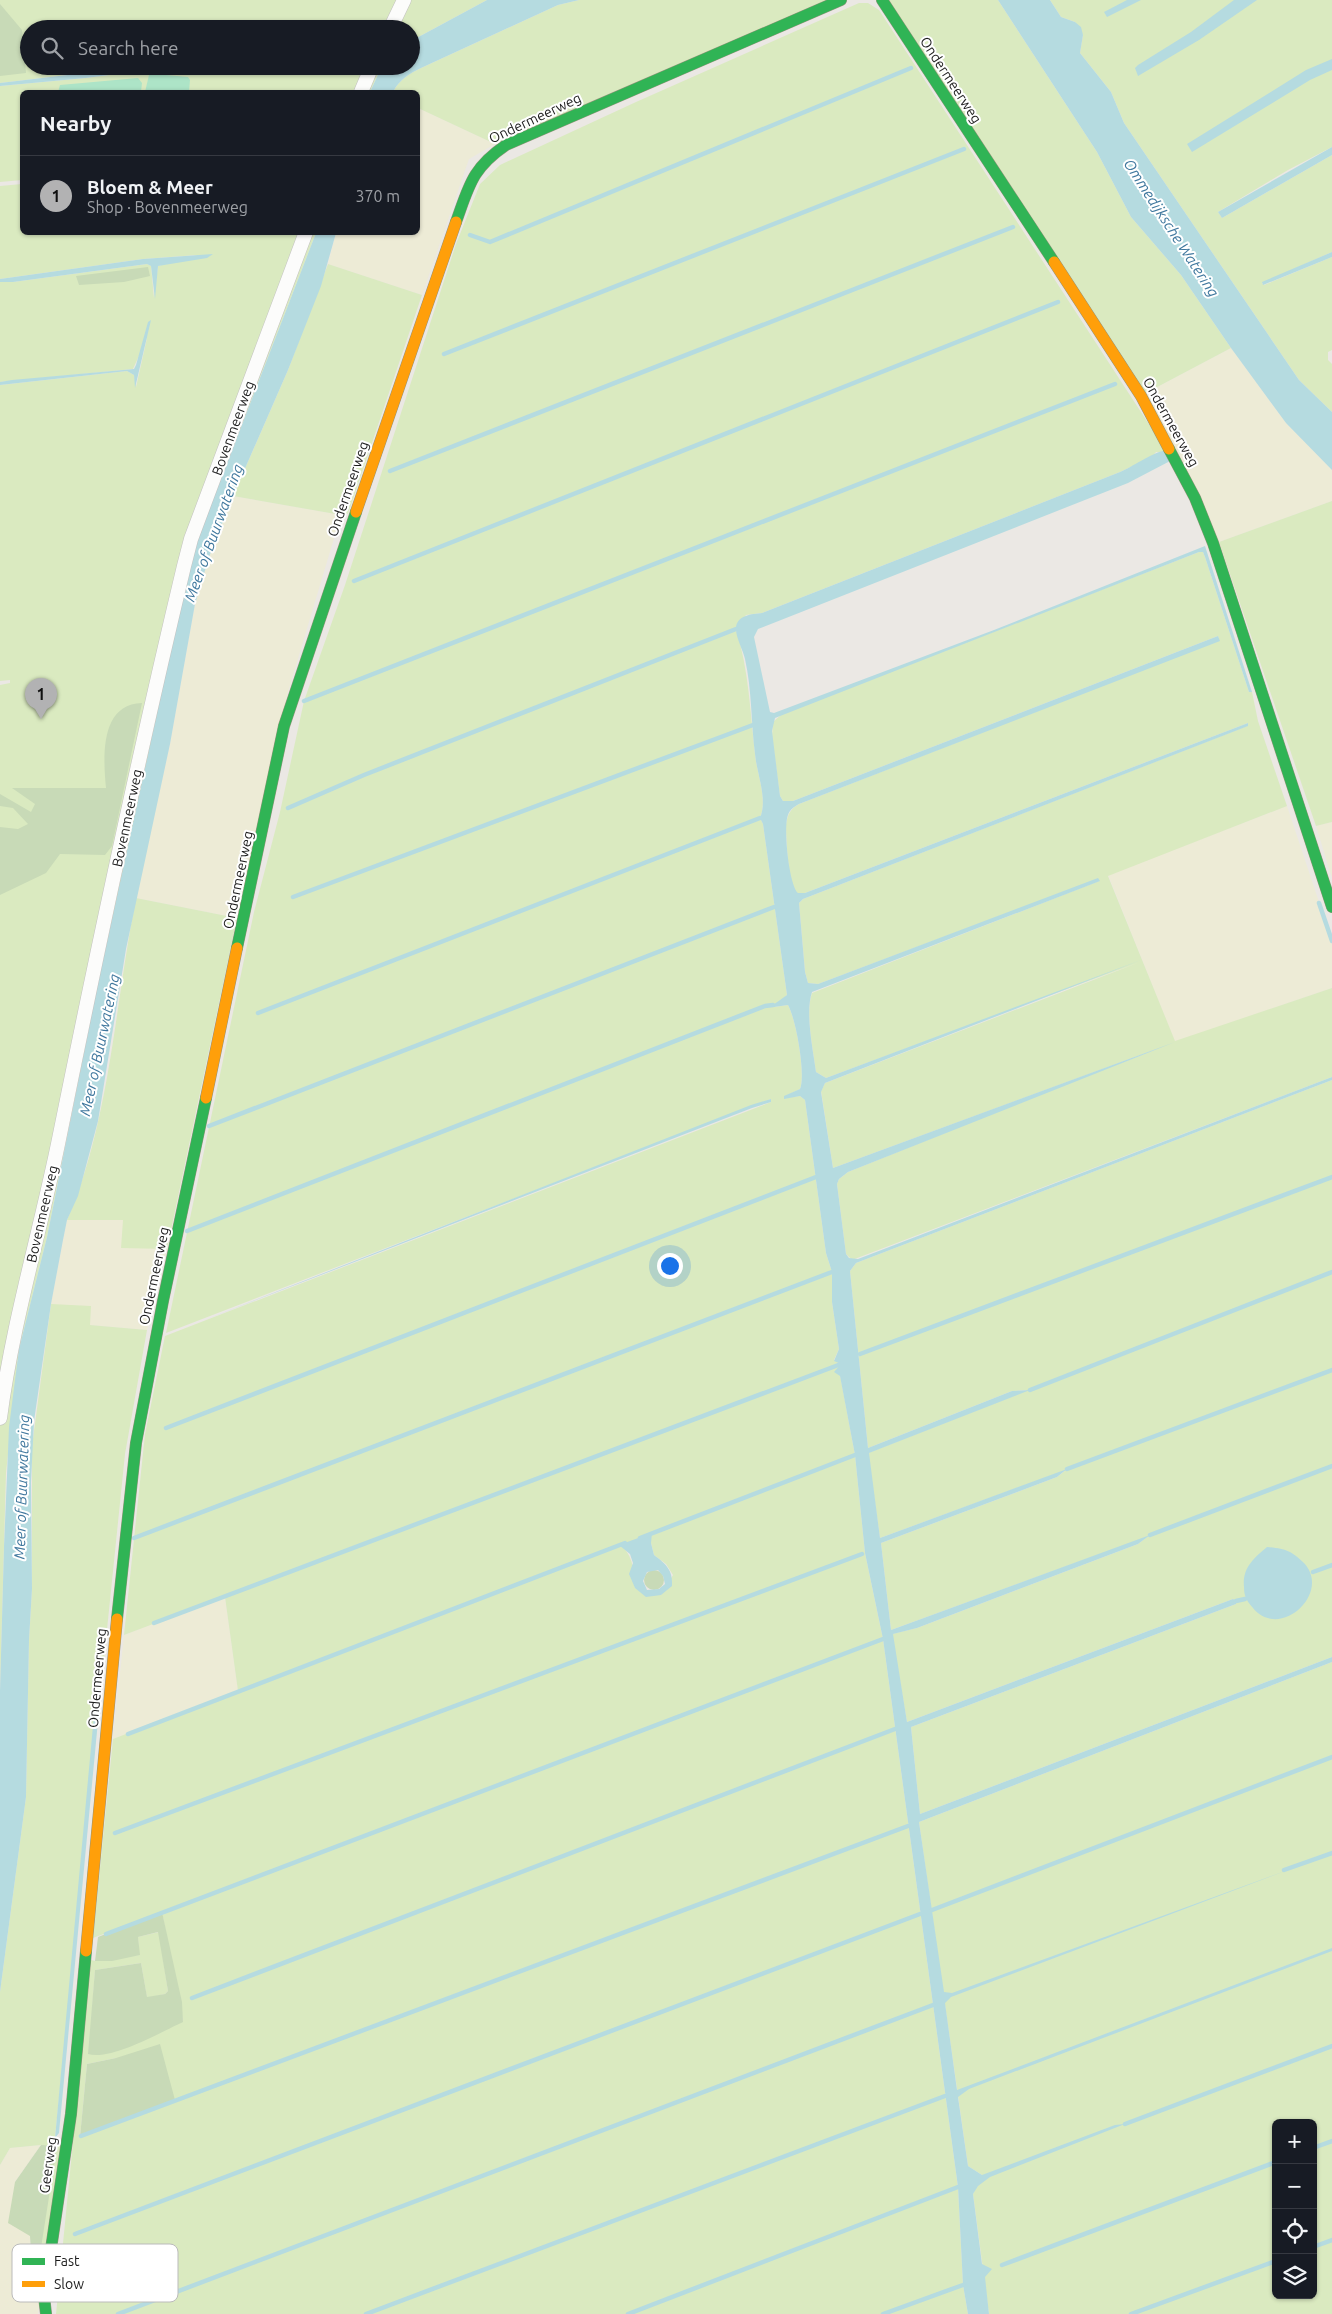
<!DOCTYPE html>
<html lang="en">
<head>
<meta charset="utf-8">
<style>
	body { margin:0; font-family:Ubuntu,sans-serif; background:#242831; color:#f1f3f6 }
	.controls { position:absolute; right:15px; bottom:15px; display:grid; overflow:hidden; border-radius:8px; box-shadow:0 1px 4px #0004 }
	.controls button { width:45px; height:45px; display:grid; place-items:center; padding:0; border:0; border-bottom:1px solid #363941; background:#171b24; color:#f1f3f6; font:25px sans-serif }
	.you { position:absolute; left:669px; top:1265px; width:18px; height:18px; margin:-12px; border:4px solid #fff; border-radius:50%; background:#1a73e8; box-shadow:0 0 0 8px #1a73e833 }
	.badge { display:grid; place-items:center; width:32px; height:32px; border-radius:50%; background:#b2b2b3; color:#111; font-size:16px; font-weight:700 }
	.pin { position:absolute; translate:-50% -41px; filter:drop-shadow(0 1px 2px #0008) }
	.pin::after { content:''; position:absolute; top:26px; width:18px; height:15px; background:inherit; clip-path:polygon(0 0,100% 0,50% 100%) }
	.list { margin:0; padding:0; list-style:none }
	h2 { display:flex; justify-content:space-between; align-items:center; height:65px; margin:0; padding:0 20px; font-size:21px }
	h2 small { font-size:16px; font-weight:400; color:#9ea1a6 }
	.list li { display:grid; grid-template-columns:32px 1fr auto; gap:15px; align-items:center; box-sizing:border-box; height:80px; padding:0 20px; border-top:1px solid #363941 }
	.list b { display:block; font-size:19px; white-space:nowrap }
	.list p { margin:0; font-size:16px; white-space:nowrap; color:#9ea1a6 }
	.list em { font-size:16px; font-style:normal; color:#9ea1a6 }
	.icon { flex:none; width:28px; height:28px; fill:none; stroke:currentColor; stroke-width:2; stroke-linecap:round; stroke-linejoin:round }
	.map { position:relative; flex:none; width:1332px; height:2314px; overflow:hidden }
	.search { position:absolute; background:#171b24; box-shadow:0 1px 4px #0004; left:20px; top:20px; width:400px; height:55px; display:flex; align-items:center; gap:12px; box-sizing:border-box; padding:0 18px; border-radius:28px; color:#9ea1a6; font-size:19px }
	.panel { position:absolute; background:#171b24; box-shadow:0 1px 4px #0004; left:20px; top:90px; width:400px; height:145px; border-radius:8px }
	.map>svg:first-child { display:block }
	.farmland { fill:#edebd6 }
	.grass { fill:#daeac0; fill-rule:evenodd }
	.forest { fill:#c8dab7 }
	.pitch { fill:#ade4c7 }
	.water { fill:#b5dbe0; fill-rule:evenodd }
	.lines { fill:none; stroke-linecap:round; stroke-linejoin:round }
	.stream { stroke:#b5dbe0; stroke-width:4.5 }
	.street-casing { stroke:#c3c2c0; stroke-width:15 }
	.fast-casing { stroke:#95947c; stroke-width:12 }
	.slow-casing { stroke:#95947c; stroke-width:12 }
	.street { stroke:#fcfcfb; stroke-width:14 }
	.fast { stroke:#30b455; stroke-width:11 }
	.slow { stroke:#ff9f0a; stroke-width:11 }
	.labels { text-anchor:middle; stroke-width:4; stroke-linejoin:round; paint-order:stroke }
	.street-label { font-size:14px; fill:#1c1c1c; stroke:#fff }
	.water-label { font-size:15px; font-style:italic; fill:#40789e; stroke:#fff }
	.key { fill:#fff; stroke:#bbb; stroke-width:1 }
	.key-label { font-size:14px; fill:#1c1c1c }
</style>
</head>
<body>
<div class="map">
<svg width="1332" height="2314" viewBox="0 0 1332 2314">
	<rect width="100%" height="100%" fill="#ebe8e4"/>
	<!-- farmland -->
	<g class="farmland">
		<path d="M 418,108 L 495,144 L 469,159 L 422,295 L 328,264 L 336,233 L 418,232 Z"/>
		<path d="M 1231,348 L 1286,423 L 1332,470 L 1332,501 L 1219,542 L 1144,394 Z"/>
		<path d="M 233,496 L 341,515 L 288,692 L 237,918 L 136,898 L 170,744 L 195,604 L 209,557 Z"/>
		<path d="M 1287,806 L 1332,941 L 1332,988 L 1175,1042 L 1108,875 Z"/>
		<path d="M 1332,822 L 1332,878 L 1316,826 Z"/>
		<path d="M 67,1220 L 124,1220 L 167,1249 L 147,1330 L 90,1325 L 51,1304 Z"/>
		<path d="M 225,1597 L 238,1691 L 113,1740 L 124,1635 Z"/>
		<path d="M 41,2145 L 15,2182 L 30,2236 L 33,2281 L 41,2287 L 38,2314 L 0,2314 L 0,2165 L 10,2148 Z"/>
	</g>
	<!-- grass -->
	<g class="grass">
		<path d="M 0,0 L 487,0 L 411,41 L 411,29 L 29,29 L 29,66 L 143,66 L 0,83 Z"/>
		<path d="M 579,0 L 828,0 L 495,144 L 418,108 L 418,92 L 393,92 C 399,80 409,74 421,68 L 558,5 Z"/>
		<path d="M 886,0 L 998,0 L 1097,152 L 1131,217 L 1181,275 L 1231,348 L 1144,394 Z"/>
		<path d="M 1050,0 L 1332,0 L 1332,147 L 1288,170 L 1218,212 L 1222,218 L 1332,155 L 1332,252 L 1262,283 L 1264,285 L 1332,257 L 1332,350 L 1328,352 L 1328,360 L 1332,364 L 1332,412 L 1299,380 L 1124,123 L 1111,92 L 1080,53 L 1083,35 L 1075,22 L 1061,17 Z"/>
		<path d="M 859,3 L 868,3 L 879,10 L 1167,452 L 1156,452 L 1152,457 L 1120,472 L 762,613 L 746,615 L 736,629 C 749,671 750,711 755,754 C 757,775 768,799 760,818 L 763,824 L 787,995 L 774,1007 L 788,1005 C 796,1019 806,1075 800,1089 L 784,1097 L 784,1098 L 800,1096 L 805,1100 L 826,1253 L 832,1272 L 832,1302 L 839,1349 L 834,1360 L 841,1364 L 840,1375 L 855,1455 L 865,1553 L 883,1639 L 958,2187 L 963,2285 L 968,2314 L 56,2314 L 91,1960 L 95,1961 L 139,1955 L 138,1937 L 159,1932 L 168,1991 L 165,1994 L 147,1998 L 141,1963 L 95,1970 L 89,2054 L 183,2021 L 162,1912 L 93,1938 L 113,1739 L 238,1691 L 225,1597 L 124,1635 L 145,1434 L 165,1336 L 771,1102 L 771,1099 L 166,1333 L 254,912 L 280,812 L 304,701 L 345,585 L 456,244 L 480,184 L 500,165 L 636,102 ZM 651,1543 L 654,1555 L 666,1564 L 673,1575 L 661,1595 L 635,1588 C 634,1572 634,1559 623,1547 ZM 116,2058 L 175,2100 L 80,2137 L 87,2064 Z"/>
		<path d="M 177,66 L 382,66 L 370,92 L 22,92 L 22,180 L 0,182 L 0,86 L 86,78 Z"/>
		<path d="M 22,184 L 22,232 L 316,233 L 199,536 L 97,988 L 47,1237 L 19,1349 L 6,1473 L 0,1691 L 0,685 L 10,683 L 10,680 L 0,681 L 0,385 L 127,371 L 134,375 L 136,387 L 147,338 L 133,369 L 0,382 L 0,282 L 13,282 L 147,264 L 151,266 L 154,298 L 158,266 L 197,255 L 143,259 L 0,279 L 0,186 Z"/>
		<path d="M 328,264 L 422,295 L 348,514 L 341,515 L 233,496 L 288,370 Z"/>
		<path d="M 1332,501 L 1332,822 L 1316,826 L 1219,542 Z"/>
		<path d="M 1199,552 L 1203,552 L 1205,557 L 1249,692 L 1252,692 L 1258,721 L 1287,806 L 1108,876 L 1175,1041 L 1332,988 L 1332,1077 L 852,1260 L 846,1254 L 837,1184 L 839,1179 L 848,1172 L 1051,1090 L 1162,1047 L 833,1168 L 821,1091 L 825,1083 L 1140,962 L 826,1078 L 816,1072 C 813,1049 805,1013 812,993 L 1099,881 L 1098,879 L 818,984 L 808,983 L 805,972 L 799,903 L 803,899 L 1247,726 L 1248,723 L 805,893 L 797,893 C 788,884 786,839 786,824 C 788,814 790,809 799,804 L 1219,640 L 1218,636 L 793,801 L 783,801 L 780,796 L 772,736 L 773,722 L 782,714 Z"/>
		<path d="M 136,898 L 237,918 L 167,1249 L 121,1248 L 123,1220 L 67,1220 C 110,1122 115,1003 136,898 Z"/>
		<path d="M 1332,1080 L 1332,1657 L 920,1814 L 911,1727 L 1236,1604 L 1233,1599 L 907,1722 L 892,1634 L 917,1628 L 1138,1544 L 1147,1537 L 891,1630 L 881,1543 L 1057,1477 L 1066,1470 L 880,1538 L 868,1453 L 1028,1390 L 1012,1391 L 868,1448 L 850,1271 L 856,1263 Z"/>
		<path d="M 51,1304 L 91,1306 L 90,1325 L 147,1330 L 125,1454 L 55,2137 L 62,2148 L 41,2287 L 41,2145 L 10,2148 L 0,2165 L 0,1992 L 26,1797 L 29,1640 L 32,1589 L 32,1446 Z"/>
		<path d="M 1332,1662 L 1332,2314 L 989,2314 L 973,2194 L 982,2175 L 968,2166 L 919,1822 ZM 1276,2123 L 1313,2123 L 1313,2295 L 1276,2295 Z"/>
	</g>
	<!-- forest -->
	<g class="forest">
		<path d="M 0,4 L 22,30 L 26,73 L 0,76 Z"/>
		<path d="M 148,267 L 150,276 L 124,282 L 79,285 L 76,276 Z"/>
		<path d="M 142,703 L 112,846 L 105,855 L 60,854 L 46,873 L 0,895 L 0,827 L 18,829 L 28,824 L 13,808 L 0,806 L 0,794 L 31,812 L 35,804 L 12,788 L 106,788 C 103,757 100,704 142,703 Z"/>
		<circle cx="654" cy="1580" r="10"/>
		<path d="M 162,1912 L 182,2002 L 183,2022 C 161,2032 111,2061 88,2054 L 95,1970 L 141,1963 L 147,1997 L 165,1994 L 168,1991 L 158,1932 L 138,1937 L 140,1955 L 112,1961 L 95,1961 L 98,1937 Z"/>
		<path d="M 160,2044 L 175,2100 L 80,2137 L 87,2064 L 116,2058 Z"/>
		<path d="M 41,2145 L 57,2146 L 40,2254 L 41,2287 L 33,2281 L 30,2236 L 8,2223 L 15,2182 Z"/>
	</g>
	<!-- pitch -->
	<g class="pitch">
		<path d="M 155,74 L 188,77 L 190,80 L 189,92 L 145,92 L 149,75 Z"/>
		<path d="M 138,78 L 142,83 L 141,92 L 58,92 L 60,85 Z"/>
	</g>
	<!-- water -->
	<g class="water">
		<path d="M 487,0 L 579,0 L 558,5 L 421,68 C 409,74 399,80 393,92 L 370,92 L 382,66 L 411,66 L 411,41 Z"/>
		<path d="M 998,0 L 1050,0 L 1061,17 L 1075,22 L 1081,27 L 1083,35 L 1080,53 L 1111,92 L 1124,123 L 1299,380 L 1332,412 L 1332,470 L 1286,423 L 1231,348 L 1181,275 L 1131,217 L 1097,152 Z"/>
		<path d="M 1127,0 L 1141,0 L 1107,17 L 1104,12 Z"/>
		<path d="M 1234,0 L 1257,0 L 1199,40 L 1138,76 L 1135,68 L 1138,65 L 1191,32 Z"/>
		<path d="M 1332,59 L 1332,70 L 1310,80 L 1192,152 L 1187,144 L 1306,70 Z"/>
		<path d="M 143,66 L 177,66 L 86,78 L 0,86 L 0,83 Z"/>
		<path d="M 1332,147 L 1332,155 L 1222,218 L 1218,212 Z"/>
		<path d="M 316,233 L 336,233 L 321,286 L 288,370 L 233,496 L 209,557 L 195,604 L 170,744 L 126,949 L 98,1121 L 78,1196 L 67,1220 L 63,1240 L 51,1304 L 34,1421 L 31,1482 L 32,1589 L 29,1640 L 26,1797 L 0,1992 L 0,1691 L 4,1547 L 9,1427 L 19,1349 L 47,1237 L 97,988 L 184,590 L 199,536 Z"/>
		<path d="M 1332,252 L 1332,257 L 1263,285 L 1262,282 Z"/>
		<path d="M 213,254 L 207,258 L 158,266 L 155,299 L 151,266 L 147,264 L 13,282 L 0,282 L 0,279 L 143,259 Z"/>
		<path d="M 151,320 L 135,388 L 134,375 L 127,371 L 0,385 L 0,382 L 12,380 L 134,369 L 136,365 L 148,322 Z"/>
		<path d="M 1163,451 L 1172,460 L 1128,483 L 758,629 L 754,637 L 770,712 L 774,713 L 994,630 L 1205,546 L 1252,692 L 1249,692 L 1205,557 L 1203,552 L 1199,552 L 775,718 L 772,731 L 780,796 L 783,801 L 793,801 L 1218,636 L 1220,641 L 799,804 C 794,807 790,809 788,815 C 783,827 789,885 798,893 L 805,893 L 1248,723 L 1248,726 L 803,899 L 799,903 L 805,972 L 808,983 L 818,984 L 1098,878 L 1100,881 L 812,992 C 805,1013 813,1049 816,1072 L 826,1078 L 1141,960 L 825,1083 L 821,1092 L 833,1168 L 1175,1042 L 848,1172 L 839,1179 L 837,1184 L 846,1254 L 849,1258 L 858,1259 L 1332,1077 L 1332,1080 L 856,1263 L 850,1271 L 868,1448 L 1012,1391 L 1030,1390 L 869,1453 L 880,1538 L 1067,1469 L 1057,1477 L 881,1543 L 891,1630 L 1150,1535 L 1138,1544 L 917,1628 L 893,1634 L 907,1722 L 1233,1599 L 1236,1601 L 1236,1604 L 911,1727 L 920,1814 L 1332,1657 L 1332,1662 L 919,1822 L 944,1992 L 952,1993 L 1288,1870 L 951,1997 L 945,2003 L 957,2090 L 1332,1948 L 1332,1951 L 969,2089 L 958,2097 L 968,2166 L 982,2175 L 1115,2125 L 1125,2124 L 990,2177 L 978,2186 L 973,2194 L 982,2264 L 992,2269 L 985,2277 L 989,2314 L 968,2314 L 963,2285 L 958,2187 L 883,1639 L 865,1553 L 855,1455 L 840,1376 L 834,1372 L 841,1364 L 834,1361 L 839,1349 L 832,1302 L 832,1272 L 826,1253 L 805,1100 L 800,1096 L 784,1099 L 784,1096 L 800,1089 C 806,1075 796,1019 788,1005 L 774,1007 L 773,1005 L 787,995 L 763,824 L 760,818 C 768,799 757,775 755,754 C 751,723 752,690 745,659 C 743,650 736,638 736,629 C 736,615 752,614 762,613 L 1120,472 C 1132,467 1152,453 1163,451 Z"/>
		<path d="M 771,1099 L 771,1102 L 752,1108 L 202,1321 L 751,1105 Z"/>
		<path d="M 652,1533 L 651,1543 L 654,1555 C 666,1564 673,1570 672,1586 L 661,1595 L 646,1597 L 635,1588 L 629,1574 L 633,1563 L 630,1554 L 619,1545 ZM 658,1570 L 663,1576 L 665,1584 L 659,1589 L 647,1590 L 643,1581 L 647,1572 Z"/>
		<path d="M 1267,1547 C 1286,1549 1290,1550 1304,1563 C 1332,1593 1280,1641 1253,1608 C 1247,1601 1244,1597 1244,1587 C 1242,1568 1254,1558 1267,1547 Z"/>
		<path d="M 101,1689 L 59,2133 L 55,2138 L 96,1693 Z"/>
	</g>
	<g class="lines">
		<!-- stream -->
		<g class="stream">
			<path d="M 470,235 L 490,242 L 911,68"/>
			<path d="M 444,354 L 964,149"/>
			<path d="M 390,471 L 1013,227"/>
			<path d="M 354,581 L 1058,302"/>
			<path d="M 304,701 L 1115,384"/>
			<path d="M 288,808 L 364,775 L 736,629"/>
			<path d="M 293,897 L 753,725"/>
			<path d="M 1319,903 L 1332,941"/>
			<path d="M 258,1013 L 760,818"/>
			<path d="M 209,1126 L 774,907"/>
			<path d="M 187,1231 L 765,1006 L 773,1005"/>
			<path d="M 860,1354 L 1332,1177"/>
			<path d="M 1030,1390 L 1332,1272"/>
			<path d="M 166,1428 L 816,1177"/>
			<path d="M 1067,1469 L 1332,1370"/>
			<path d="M 1150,1535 L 1332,1466"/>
			<path d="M 134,1538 L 832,1272"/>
			<path d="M 640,1538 L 855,1455"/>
			<path d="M 1313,1572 L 1332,1565"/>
			<path d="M 1236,1601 L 1245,1599"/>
			<path d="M 154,1623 L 841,1364"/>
			<path d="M 128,1734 L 625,1543"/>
			<path d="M 115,1833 L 862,1554"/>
			<path d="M 1284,1870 L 1332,1853"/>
			<path d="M 932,1910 L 1332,1757"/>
			<path d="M 106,1934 L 883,1639"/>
			<path d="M 192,1998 L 895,1729"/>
			<path d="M 1125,2124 L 1332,2046"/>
			<path d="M 81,2136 L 908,1826"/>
			<path d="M 1313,2148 L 1332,2141"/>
			<path d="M 75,2234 L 920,1914"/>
			<path d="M 1313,2247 L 1332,2240"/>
			<path d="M 1002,2265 L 1276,2162"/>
			<path d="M 118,2314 L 933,2005"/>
			<path d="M 366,2314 L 945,2096"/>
			<path d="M 628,2314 L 958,2187"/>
			<path d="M 883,2314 L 963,2285"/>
			<path d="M 1131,2314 L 1276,2261"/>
		</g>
		<!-- street casing -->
		<g class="street-casing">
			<g id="street">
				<path d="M 390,29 L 404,0"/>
				<path d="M 361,92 L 372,66"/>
				<path d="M 0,1418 C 12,1326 39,1236 58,1144 C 97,951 138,758 184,566 L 191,539 L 306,232"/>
			</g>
		</g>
		<!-- fast casing -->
		<g class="fast-casing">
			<g id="fast">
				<path d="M 882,0 L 1054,262"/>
				<path d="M 456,222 C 469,186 472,168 506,145 L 841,0"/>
				<path d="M 1169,449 L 1195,498 L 1213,543 L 1332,907"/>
				<path d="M 237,948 L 284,726 L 356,512"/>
				<path d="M 117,1619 L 136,1443 L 163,1301 L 206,1098"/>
				<path d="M 46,2314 L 44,2296 L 71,2114 L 86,1951"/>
			</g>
		</g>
		<!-- slow casing -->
		<g class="slow-casing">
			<g id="slow">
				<path d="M 1054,262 L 1141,396 L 1169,449"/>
				<path d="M 356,512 L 456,222"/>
				<path d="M 206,1098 L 237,948"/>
				<path d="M 86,1951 L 117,1619"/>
			</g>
		</g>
		<!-- street -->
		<use href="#street" class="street"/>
		<!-- fast -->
		<use href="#fast" class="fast"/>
		<!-- slow -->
		<use href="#slow" class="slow"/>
	</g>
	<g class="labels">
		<!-- street labels -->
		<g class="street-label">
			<text transform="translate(951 80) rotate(57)" y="5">Ondermeerweg</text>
			<text transform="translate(535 118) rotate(-25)" y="5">Ondermeerweg</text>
			<text transform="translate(1171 422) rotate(61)" y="5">Ondermeerweg</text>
			<text transform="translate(233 428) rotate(-70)" y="5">Bovenmeerweg</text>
			<text transform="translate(348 489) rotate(-71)" y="5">Ondermeerweg</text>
			<text transform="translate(127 818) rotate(-78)" y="5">Bovenmeerweg</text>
			<text transform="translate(238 880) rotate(-78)" y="5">Ondermeerweg</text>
			<text transform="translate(42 1214) rotate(-77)" y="5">Bovenmeerweg</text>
			<text transform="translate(154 1276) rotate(-78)" y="5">Ondermeerweg</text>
			<text transform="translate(97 1678) rotate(-85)" y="5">Ondermeerweg</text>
			<text transform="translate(48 2165) rotate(-82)" y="5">Geerweg</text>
		</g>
		<!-- water labels -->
		<g class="water-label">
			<text transform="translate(1171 228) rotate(57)" y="5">Ommedijksche Watering</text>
			<text transform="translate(214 533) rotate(-70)" y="5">Meer of Buurwatering</text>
			<text transform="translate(100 1045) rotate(-78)" y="5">Meer of Buurwatering</text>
			<text transform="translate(22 1487) rotate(-88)" y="5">Meer of Buurwatering</text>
		</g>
	</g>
	<!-- legend -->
	<rect x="12" y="2244" width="166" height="58" rx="8" class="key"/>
	<rect x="22" y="2258" width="23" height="7" fill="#30b455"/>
	<rect x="22" y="2281" width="23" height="6" fill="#ff9f0a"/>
	<g class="key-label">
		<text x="54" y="2266">Fast</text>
		<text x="54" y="2289">Slow</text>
	</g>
</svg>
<div class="controls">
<button>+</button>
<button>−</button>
<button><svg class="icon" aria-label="locate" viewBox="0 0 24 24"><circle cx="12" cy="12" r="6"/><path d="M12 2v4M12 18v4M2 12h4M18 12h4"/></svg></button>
<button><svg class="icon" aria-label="layers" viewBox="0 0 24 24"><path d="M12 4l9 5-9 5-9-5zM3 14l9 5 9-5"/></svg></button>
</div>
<div class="you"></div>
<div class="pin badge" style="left:41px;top:719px">1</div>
<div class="search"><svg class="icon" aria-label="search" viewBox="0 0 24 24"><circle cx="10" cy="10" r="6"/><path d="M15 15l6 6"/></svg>Search here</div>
<section class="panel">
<h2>Nearby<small></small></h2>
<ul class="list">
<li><span class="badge">1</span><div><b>Bloem &amp; Meer</b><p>Shop · Bovenmeerweg</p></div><em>370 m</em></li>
</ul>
</section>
</div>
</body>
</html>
